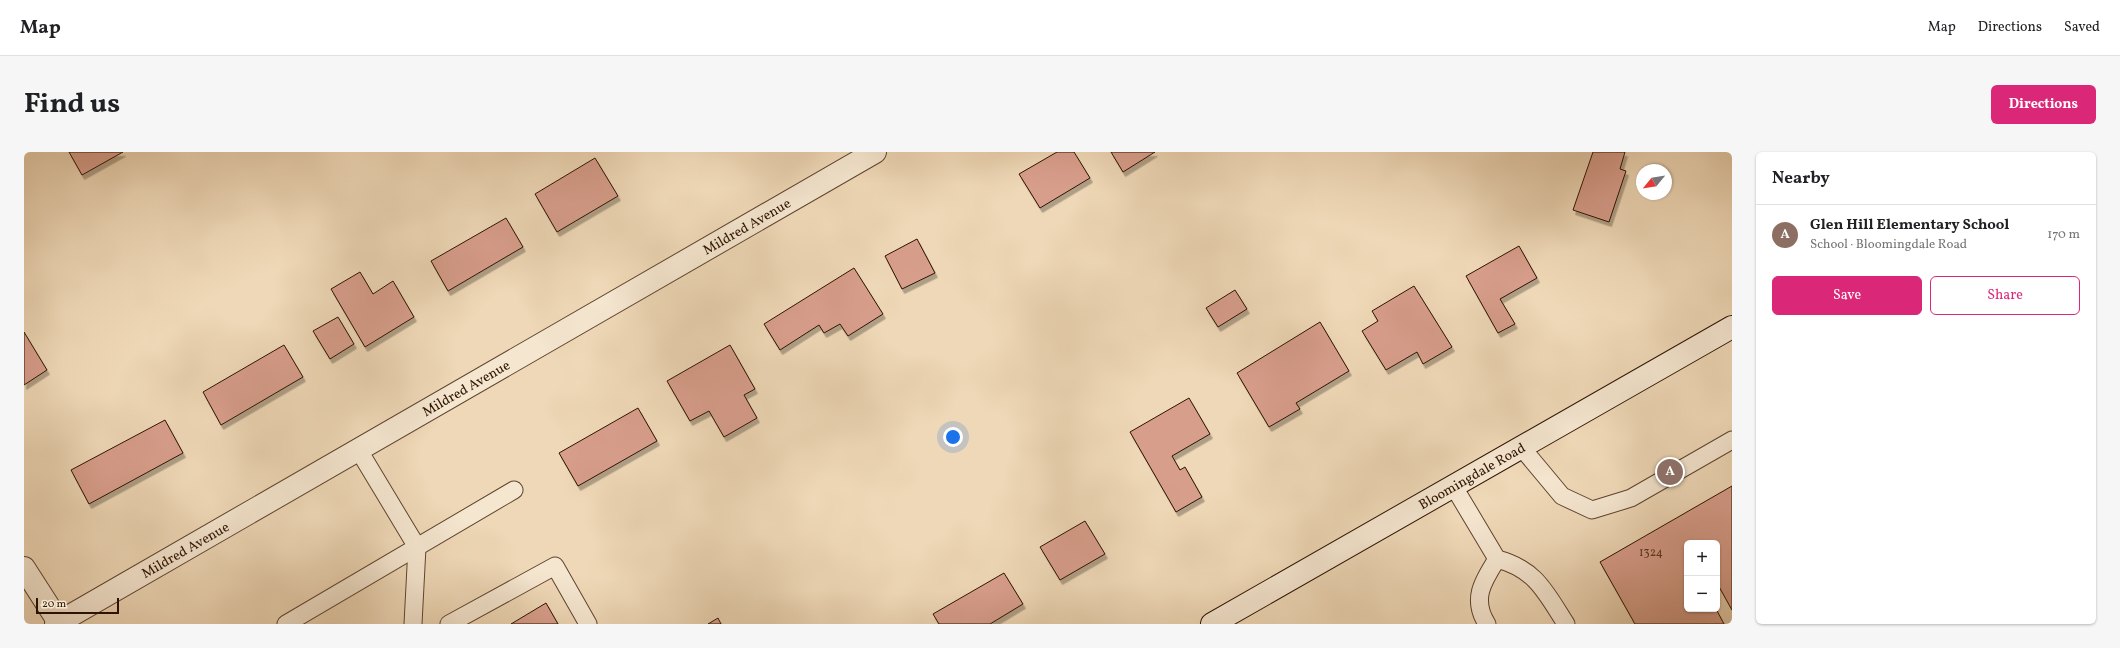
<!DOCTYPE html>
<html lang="en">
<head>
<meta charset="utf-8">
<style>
	body { margin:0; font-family:Vollkorn,serif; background:#f6f6f6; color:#202124 }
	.controls { position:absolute; right:12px; bottom:12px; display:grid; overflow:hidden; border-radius:6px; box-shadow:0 1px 3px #0004 }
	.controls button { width:36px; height:36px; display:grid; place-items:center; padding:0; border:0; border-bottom:1px solid #e0e0e0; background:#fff; color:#202124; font:20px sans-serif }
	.compass { position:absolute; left:1612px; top:12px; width:36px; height:36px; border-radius:50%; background:#fff; box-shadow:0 1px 3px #0004; rotate:240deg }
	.scale { position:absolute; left:12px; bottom:10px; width:83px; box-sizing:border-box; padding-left:4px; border:2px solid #2d1300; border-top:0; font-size:11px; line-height:14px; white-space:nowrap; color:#2d1300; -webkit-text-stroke:3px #f5e6d0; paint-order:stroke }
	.you { position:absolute; left:929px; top:285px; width:14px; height:14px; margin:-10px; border:3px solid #fff; border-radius:50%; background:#1a73e8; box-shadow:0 0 0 6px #1a73e833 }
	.badge { display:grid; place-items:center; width:26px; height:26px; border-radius:50%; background:#db2777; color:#fff; font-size:13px; font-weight:700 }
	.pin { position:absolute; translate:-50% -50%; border:2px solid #fff; box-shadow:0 1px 4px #0006 }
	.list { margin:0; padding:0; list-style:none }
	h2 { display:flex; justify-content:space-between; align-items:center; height:52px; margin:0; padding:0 16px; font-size:17px }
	h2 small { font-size:13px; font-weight:400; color:#757577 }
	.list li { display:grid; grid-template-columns:26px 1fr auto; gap:12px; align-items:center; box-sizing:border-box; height:60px; padding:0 16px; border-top:1px solid #e0e0e0 }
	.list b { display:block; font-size:15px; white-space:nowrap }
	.list p { margin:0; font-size:13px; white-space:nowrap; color:#757577 }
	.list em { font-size:13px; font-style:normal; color:#757577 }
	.actions { display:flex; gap:8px; padding:12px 16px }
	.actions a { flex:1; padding:9px 0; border:1px solid #db2777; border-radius:6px; text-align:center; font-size:14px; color:#db2777 }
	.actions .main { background:#db2777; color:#fff }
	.map { position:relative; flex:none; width:1708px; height:472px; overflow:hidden; border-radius:6px }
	header { display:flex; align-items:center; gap:24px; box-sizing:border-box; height:56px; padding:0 20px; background:#fff; border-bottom:1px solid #e0e0e0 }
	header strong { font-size:19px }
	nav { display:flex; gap:22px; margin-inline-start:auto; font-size:14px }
	.intro { display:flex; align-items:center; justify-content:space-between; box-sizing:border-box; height:96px; padding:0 24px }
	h1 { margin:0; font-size:28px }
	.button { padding:10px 18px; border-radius:6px; background:#db2777; color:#fff; font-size:14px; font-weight:700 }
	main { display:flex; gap:24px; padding:0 24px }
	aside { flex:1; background:#fff; border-radius:6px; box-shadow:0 1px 3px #0004 }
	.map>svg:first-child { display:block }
	.building { fill:#d89e8c; stroke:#2d1300; filter:url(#shadow) }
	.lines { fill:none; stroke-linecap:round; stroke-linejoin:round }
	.lane-casing { stroke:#5e442e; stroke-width:19 }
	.street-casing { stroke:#5e442e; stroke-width:24 }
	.secondary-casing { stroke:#2d1300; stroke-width:24 }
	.lane { stroke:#f5e6d0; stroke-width:17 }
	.street { stroke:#f5e6d0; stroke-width:22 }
	.secondary { stroke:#f5e6d0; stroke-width:22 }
	.labels { text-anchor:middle; stroke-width:3.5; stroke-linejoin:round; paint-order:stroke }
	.number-label { font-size:12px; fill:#583623 }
	.street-label { font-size:14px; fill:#2d1300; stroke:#f5e6d0 }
</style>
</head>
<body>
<header>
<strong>Map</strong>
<nav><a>Map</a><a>Directions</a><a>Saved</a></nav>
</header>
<div class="intro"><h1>Find us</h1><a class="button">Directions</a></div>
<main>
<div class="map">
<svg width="1708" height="472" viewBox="0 0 1708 472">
	<defs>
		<filter id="shadow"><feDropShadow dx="2.5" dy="4.5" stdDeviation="0" flood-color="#0004"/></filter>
	</defs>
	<rect width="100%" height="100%" fill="#efd8b7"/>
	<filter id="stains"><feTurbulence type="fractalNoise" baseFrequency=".005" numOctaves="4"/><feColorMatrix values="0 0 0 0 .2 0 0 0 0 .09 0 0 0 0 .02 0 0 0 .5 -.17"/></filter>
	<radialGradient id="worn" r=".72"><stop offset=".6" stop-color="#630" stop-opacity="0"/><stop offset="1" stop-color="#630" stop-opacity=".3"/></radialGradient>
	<!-- building -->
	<g class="building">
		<path d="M 45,0 L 99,0 L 58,23 Z"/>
		<path d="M 1033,0 L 1050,0 L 1066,26 L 1016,56 L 995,22 Z"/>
		<path d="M 1087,0 L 1131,0 L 1099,20 Z"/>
		<path d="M 1569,0 L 1601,0 L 1596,17 L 1602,19 L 1585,70 L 1549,58 Z"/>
		<path d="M 571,6 L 594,44 L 533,80 L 511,42 Z"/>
		<path d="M 482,66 L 499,95 L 424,139 L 407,109 Z"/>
		<path d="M 893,87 L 911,121 L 878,137 L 861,104 Z"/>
		<path d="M 1495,94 L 1513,126 L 1476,147 L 1491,172 L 1474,181 L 1442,124 Z"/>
		<path d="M 830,116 L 859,162 L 824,184 L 816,172 L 800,181 L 795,173 L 756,198 L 740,172 Z"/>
		<path d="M 336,120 L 349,142 L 369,129 L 390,165 L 341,195 L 307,137 Z"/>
		<path d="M 1390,134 L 1428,195 L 1399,212 L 1393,200 L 1362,218 L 1338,179 L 1354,169 L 1348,159 Z"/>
		<path d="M 1211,138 L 1223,157 L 1194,175 L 1182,156 Z"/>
		<path d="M 314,165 L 330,192 L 306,207 L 289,179 Z"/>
		<path d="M 1296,170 L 1325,219 L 1272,251 L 1276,257 L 1245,275 L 1213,221 Z"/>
		<path d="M 0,180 L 23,218 L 0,233 Z"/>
		<path d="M 260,193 L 279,225 L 197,273 L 179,240 Z"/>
		<path d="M 706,193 L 731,237 L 720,243 L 733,266 L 700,285 L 685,259 L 666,269 L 643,229 Z"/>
		<path d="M 1165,246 L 1186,282 L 1148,304 L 1156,318 L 1161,315 L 1178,345 L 1152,360 L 1106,280 Z"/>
		<path d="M 614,256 L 633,289 L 554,334 L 535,301 Z"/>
		<path d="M 141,268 L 159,301 L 65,352 L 47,318 Z"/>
		<path d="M 1708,334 L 1708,458 L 1693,431 L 1693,391 L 1663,391 L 1663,457 L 1692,457 L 1700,472 L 1611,472 L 1576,410 Z"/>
		<path d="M 1061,369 L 1081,402 L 1036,428 L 1016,395 Z"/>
		<path d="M 980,421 L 999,452 L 966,472 L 915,472 L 909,462 Z"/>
		<path d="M 522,451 L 534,472 L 487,472 Z"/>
		<path d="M 694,466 L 697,472 L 684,472 Z"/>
	</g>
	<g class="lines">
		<!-- lane casing -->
		<g class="lane-casing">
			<g id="lane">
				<path d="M 1498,296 L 1538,344 L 1568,358 L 1607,346 L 1708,288"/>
				<path d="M 334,297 L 393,395 L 389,472"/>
				<path d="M 1430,335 L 1473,407 C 1512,417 1522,441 1542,472"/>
				<path d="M 262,472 L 490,338"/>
				<path d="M 425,472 L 531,414 L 564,472"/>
				<path d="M 1463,472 C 1447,447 1459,429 1473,407"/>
			</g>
		</g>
		<!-- street casing -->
		<g class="street-casing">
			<g id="street">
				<path d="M 0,416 L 36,472"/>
				<path id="s1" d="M 32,472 L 851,0"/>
			</g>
		</g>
		<!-- secondary casing -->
		<g class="secondary-casing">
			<g id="secondary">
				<path id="s2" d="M 1188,472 L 1708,175"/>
			</g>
		</g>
		<!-- lane -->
		<use href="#lane" class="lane"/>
		<!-- street -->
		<use href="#street" class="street"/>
		<!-- secondary -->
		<use href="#secondary" class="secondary"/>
	</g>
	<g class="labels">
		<!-- number labels -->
		<g class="number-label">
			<text x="1627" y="404">1324</text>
		</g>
		<!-- street labels -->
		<g class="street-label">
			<text dy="5" stroke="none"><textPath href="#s1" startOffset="797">Mildred Avenue</textPath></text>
			<text dy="5" stroke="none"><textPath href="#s1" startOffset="473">Mildred Avenue</textPath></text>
			<text dy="5" stroke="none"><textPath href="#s2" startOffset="299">Bloomingdale Road</textPath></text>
			<text dy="5" stroke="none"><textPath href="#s1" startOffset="149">Mildred Avenue</textPath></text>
		</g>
	</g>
	<rect width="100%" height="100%" filter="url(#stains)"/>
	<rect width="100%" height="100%" fill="url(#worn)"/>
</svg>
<div class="controls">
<button>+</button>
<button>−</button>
</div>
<svg class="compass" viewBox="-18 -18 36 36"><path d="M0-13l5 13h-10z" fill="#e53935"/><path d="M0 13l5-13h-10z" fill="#757577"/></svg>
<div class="scale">20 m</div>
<div class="you"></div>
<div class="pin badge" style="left:1646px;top:320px;background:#8d6e63">A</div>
</div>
<aside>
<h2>Nearby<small></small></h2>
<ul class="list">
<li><span class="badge" style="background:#8d6e63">A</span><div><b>Glen Hill Elementary School</b><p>School · Bloomingdale Road</p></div><em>170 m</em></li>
</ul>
<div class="actions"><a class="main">Save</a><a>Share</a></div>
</aside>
</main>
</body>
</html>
